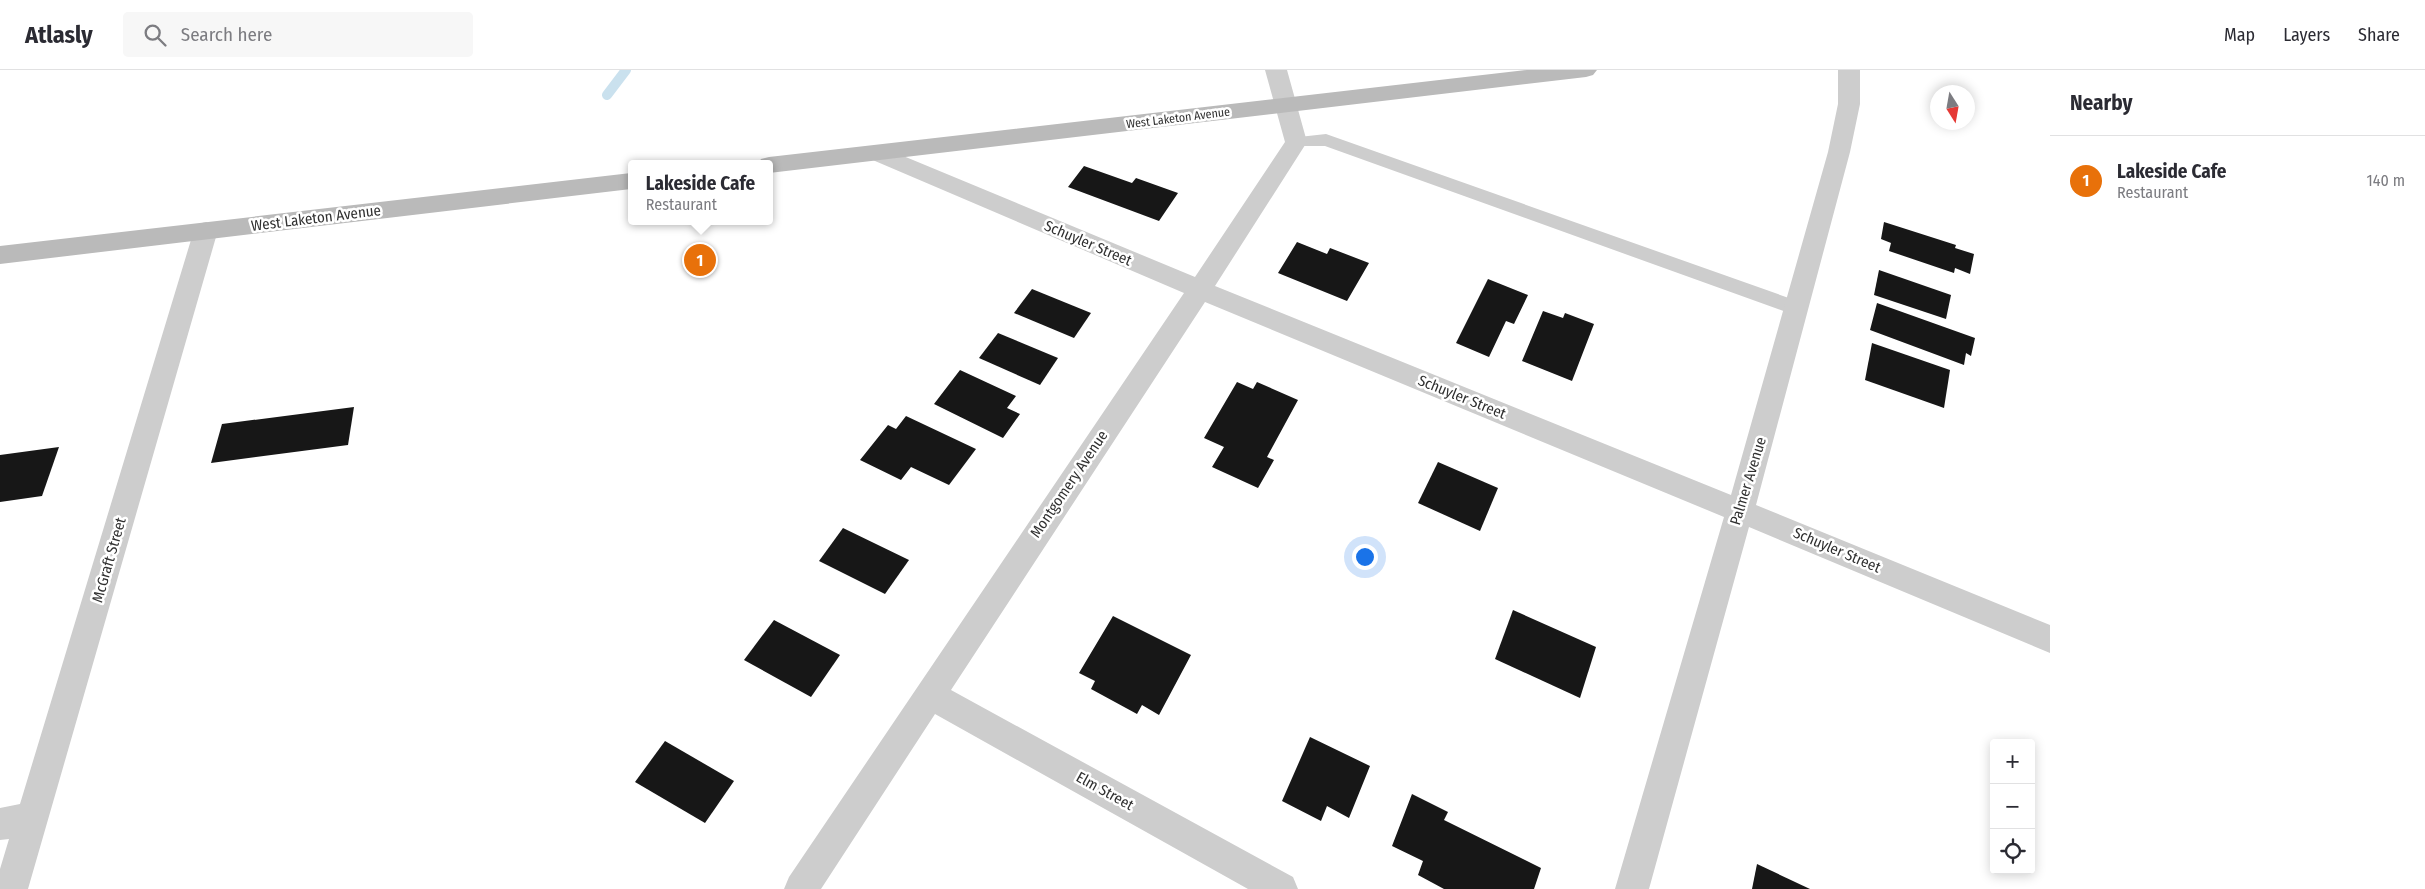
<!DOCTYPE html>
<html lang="en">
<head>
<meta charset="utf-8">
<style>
	body { margin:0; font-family:"Fira Sans Condensed",sans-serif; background:#f7f7f7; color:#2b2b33 }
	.controls { position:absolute; right:15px; bottom:15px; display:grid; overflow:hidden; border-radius:5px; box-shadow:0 2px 12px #0003 }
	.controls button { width:45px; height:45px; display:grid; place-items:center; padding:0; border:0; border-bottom:1px solid #e1e1e2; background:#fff; color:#2b2b33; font:25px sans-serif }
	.compass { position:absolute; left:1930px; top:15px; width:45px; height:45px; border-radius:50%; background:#fff; box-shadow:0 2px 12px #0003; rotate:169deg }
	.you { position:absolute; left:1364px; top:486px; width:18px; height:18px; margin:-12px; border:4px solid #fff; border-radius:50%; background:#1a73e8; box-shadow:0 0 0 8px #1a73e833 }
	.badge { display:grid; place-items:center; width:32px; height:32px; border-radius:50%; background:#7c3aed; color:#fff; font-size:16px; font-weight:700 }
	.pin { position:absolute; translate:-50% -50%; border:2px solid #fff; box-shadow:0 1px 5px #0006 }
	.popup { position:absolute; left:628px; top:90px; width:145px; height:65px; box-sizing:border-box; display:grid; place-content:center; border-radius:5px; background:#fff; filter:drop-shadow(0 1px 4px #0005); font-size:16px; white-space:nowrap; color:#7c7c81 }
	.popup b { font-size:19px; color:#2b2b33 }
	.popup::after { content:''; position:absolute; left:50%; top:100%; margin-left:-10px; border:10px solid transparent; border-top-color:#fff }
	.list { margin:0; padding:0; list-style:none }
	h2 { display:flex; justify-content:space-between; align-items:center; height:65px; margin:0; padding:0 20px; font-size:21px }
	h2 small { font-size:16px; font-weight:400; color:#7c7c81 }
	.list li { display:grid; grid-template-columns:32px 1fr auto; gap:15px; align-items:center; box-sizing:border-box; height:90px; padding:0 20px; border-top:1px solid #e1e1e2 }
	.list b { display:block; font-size:19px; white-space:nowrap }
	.list p { margin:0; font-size:16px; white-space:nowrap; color:#7c7c81 }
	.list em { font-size:16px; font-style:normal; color:#7c7c81 }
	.icon { flex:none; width:28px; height:28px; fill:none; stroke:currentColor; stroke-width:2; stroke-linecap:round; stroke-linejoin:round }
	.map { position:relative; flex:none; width:2050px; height:819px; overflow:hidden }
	header { display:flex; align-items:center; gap:30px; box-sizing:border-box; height:70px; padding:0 25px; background:#fff; border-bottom:1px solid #e1e1e2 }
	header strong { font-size:24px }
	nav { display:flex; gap:28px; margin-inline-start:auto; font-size:18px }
	.search { width:350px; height:45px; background:#f7f7f7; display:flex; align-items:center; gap:12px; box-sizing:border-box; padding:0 18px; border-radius:5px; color:#7c7c81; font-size:19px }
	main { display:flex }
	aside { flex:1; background:#fff }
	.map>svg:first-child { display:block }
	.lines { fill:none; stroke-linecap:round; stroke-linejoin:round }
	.stream { stroke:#cae1ee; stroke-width:10 }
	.building { fill:#171717 }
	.service { fill:#cdcdcd; fill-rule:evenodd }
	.minor { fill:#cdcdcd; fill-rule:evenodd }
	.secondary { fill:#bababa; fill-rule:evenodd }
	.labels { text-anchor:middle; stroke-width:5; stroke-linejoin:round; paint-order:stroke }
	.far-street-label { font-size:12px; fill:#303030; stroke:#fff }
	.street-label { font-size:15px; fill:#303030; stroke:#fff }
</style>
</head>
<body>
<header>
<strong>Atlasly</strong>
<div class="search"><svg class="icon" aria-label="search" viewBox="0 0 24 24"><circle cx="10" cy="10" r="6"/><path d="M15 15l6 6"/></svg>Search here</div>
<nav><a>Map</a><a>Layers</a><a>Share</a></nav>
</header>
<main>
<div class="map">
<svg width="2050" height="819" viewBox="0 0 2050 819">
	<rect width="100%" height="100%" fill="#fff"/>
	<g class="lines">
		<!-- stream -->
		<path class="stream" d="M 607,25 L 626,0"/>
	</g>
	<!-- building -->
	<g class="building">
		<path d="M 1084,96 L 1132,113 L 1136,108 L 1178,123 L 1159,151 L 1068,117 Z"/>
		<path d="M 1884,152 L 1956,175 L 1955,178 L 1974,184 L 1970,204 L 1955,198 L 1954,203 L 1889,181 L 1891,173 L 1881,169 Z"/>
		<path d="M 1297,172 L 1327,184 L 1330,178 L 1369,193 L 1347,231 L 1278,203 Z"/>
		<path d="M 1879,200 L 1951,225 L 1946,249 L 1874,225 Z"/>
		<path d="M 1488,209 L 1528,225 L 1514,254 L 1506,251 L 1489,287 L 1456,273 Z"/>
		<path d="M 1032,219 L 1091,243 L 1074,268 L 1014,243 Z"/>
		<path d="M 1877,233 L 1975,268 L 1971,286 L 1966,283 L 1964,295 L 1870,260 Z"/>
		<path d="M 1543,241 L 1563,248 L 1565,243 L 1594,254 L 1572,311 L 1522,291 Z"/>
		<path d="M 998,263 L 1058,288 L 1040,315 L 979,288 Z"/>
		<path d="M 1872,273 L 1950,300 L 1944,338 L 1865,310 Z"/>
		<path d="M 960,300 L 1016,326 L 1007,338 L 1020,344 L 1003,368 L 934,334 Z"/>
		<path d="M 1237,312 L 1253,319 L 1257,312 L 1298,330 L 1267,387 L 1274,390 L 1258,418 L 1212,397 L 1224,377 L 1204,368 Z"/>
		<path d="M 354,337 L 348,375 L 211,393 L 222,354 Z"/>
		<path d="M 906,346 L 976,379 L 949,415 L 911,397 L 901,410 L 860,390 L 888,355 L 896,359 Z"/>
		<path d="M 59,377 L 42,426 L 0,432 L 0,385 Z"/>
		<path d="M 1438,392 L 1498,418 L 1480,461 L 1418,433 Z"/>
		<path d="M 843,458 L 909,490 L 885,524 L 819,491 Z"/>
		<path d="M 1513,540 L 1596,577 L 1580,628 L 1495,589 Z"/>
		<path d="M 1113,546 L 1191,585 L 1159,645 L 1142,635 L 1137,644 L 1091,619 L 1095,611 L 1079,603 Z"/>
		<path d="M 774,550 L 840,585 L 811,627 L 744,590 Z"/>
		<path d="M 1310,667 L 1370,696 L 1349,748 L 1327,736 L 1321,751 L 1282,731 Z"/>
		<path d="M 665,671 L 734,711 L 705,753 L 635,712 Z"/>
		<path d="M 1412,724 L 1448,742 L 1444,750 L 1541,798 L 1534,819 L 1444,819 L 1418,805 L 1423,791 L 1392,776 Z"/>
		<path d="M 1757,794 L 1810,819 L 1752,819 Z"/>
	</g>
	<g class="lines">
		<!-- service -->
		<path class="service" d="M 1326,64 L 1803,233 L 1806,238 L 1803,243 L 1796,245 L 1789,243 L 1325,76 L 1290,76 L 1287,72 L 1290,68 Z"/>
		<!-- minor -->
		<g class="minor">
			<path d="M 1265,0 L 1287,0 L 1307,72 L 1215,216 L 1731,425 L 1828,82 L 1838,34 L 1838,0 L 1860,0 L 1860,34 L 1850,82 L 1756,435 L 2050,555 L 2050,583 L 1749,457 L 1649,819 L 1615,819 L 1724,447 L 1205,232 L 951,620 L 1293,807 L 1298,819 L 1248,819 L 935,644 L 821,819 L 784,819 L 789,807 L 1184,223 L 868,88 L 865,83 L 868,78 L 876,75 L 884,78 L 1195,207 L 1285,72 Z"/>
			<path d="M 206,152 L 214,154 L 218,160 L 28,819 L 0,819 L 0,799 L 9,769 L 0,770 L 0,738 L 20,734 L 194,160 L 198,154 Z"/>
		</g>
		<!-- secondary -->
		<g class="secondary">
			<path d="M 1527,0 L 1597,0 L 1593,5 L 1586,7 L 769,103 L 769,94 L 758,94 L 761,89 L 769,87 Z"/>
			<path d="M 631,103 L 631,119 L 0,194 L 0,176 Z"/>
		</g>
	</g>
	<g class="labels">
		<!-- far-street labels -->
		<g class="far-street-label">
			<text transform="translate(1178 48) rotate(-7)" y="4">West Laketon Avenue</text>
		</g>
		<!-- street labels -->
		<g class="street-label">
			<text transform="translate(316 148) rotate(-7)" y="5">West Laketon Avenue</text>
			<text transform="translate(1088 173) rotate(23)" y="5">Schuyler Street</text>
			<text transform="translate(1462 327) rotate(22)" y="5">Schuyler Street</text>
			<text transform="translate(1748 411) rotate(-73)" y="5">Palmer Avenue</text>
			<text transform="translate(1069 414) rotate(-56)" y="5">Montgomery Avenue</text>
			<text transform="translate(1837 480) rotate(23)" y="5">Schuyler Street</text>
			<text transform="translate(109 490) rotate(-74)" y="5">McGraft Street</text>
			<text transform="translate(1105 721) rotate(29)" y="5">Elm Street</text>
		</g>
	</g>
</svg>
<div class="controls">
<button>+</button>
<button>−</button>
<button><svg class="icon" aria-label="locate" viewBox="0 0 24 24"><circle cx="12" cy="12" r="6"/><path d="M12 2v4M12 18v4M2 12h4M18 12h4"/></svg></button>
</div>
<svg class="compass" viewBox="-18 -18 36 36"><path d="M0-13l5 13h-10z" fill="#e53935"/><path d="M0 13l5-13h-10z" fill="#7c7c81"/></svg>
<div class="you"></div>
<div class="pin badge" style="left:700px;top:190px;background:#e8710a">1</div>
<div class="popup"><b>Lakeside Cafe</b>Restaurant</div>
</div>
<aside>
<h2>Nearby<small></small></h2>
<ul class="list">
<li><span class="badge" style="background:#e8710a">1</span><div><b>Lakeside Cafe</b><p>Restaurant</p></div><em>140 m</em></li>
</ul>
</aside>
</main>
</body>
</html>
